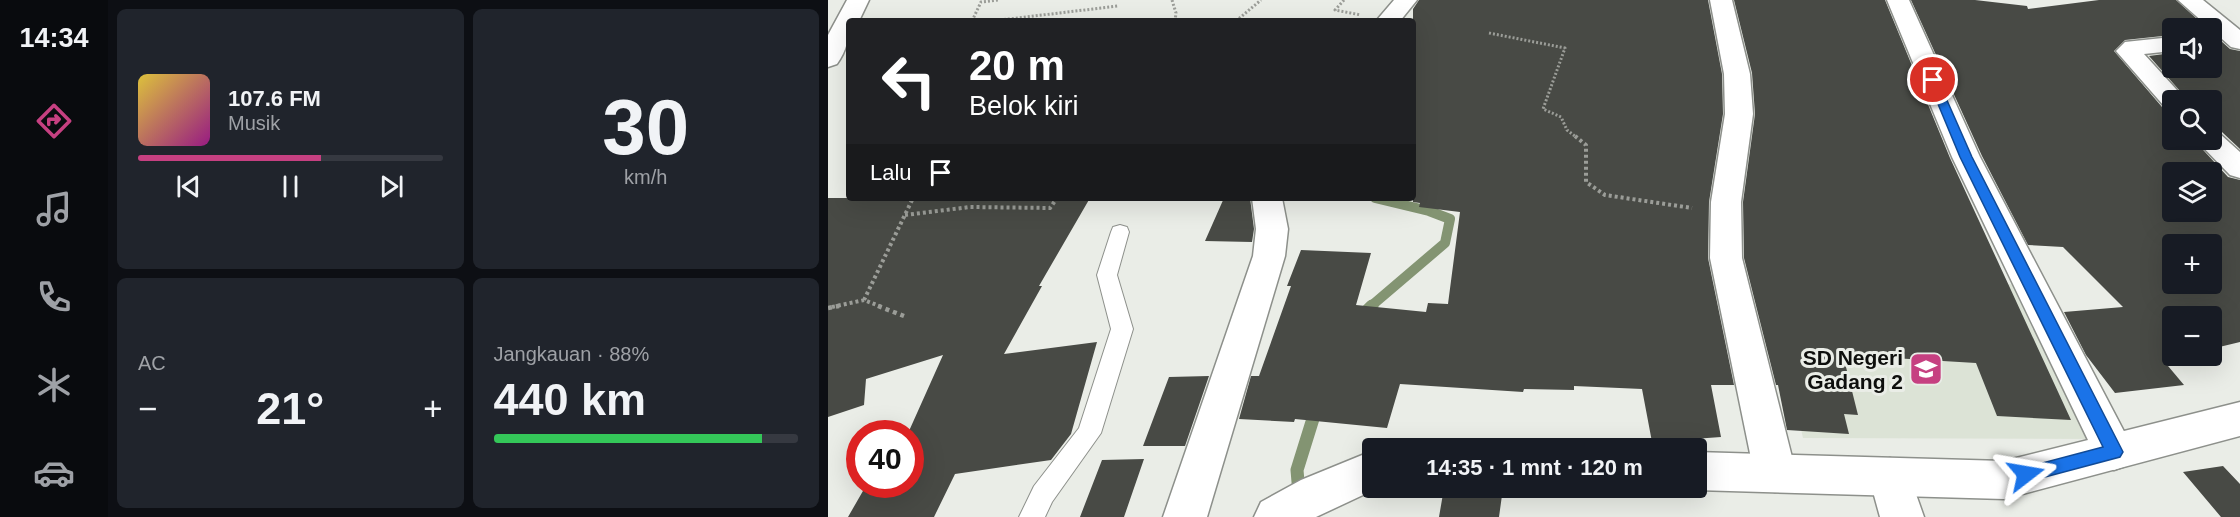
<!DOCTYPE html>
<html lang="id">
<head>
<meta charset="utf-8">
<style>
	body { margin:0; font-family:Arial,sans-serif; background:#20242c; color:#f1f3f6; height:100vh; display:flex; flex-direction:column; font-size:22px; white-space:nowrap }
	* { box-sizing:border-box; margin:0 }
	p { font-size:20px; color:#9ea1a6 }
	.icon { flex:none; width:33px; height:33px; fill:none; stroke:currentColor; stroke-width:2; stroke-linecap:round; stroke-linejoin:round }
	.map { position:relative; flex:1; overflow:hidden }
	.side { display:flex; flex-direction:column; gap:9px; padding:9px; background:#0d0f14; width:720px }
	.side>* { flex:none }
	.hud { position:absolute; left:18px; top:18px; width:570px; height:183px; border-radius:6px; box-shadow:0 6px 24px #0002; background:#202124; color:#fff; overflow:hidden }
	.fabs { position:absolute; left:1334px; top:18px; display:grid; gap:12px }
	.fabs a { display:grid; place-items:center; width:60px; height:60px; border-radius:6px; background:#171b24; box-shadow:0 6px 24px #0002; font-size:30px }
	.speed { position:absolute; left:18px; top:420px; display:flex; gap:12px; font-size:30px; font-weight:700; text-align:center }
	.speed>* { display:grid; place-content:center; width:78px; height:78px; border-radius:50%; background:#171b24; box-shadow:0 6px 24px #0002; line-height:1 }
	.speed .limit { border:9px solid #d22; background:#fff; color:#111 }
	.pin { position:absolute; display:grid; place-items:center; width:51px; height:51px; color:#fff; margin:-26px; border:3px solid #fff; border-radius:50%; box-shadow:0 2px 6px #0007 }
	.me { position:absolute; width:66px; margin:-33px; rotate:76deg; stroke-linejoin:round; filter:drop-shadow(0 0 4px #0008) }
	.turn { display:flex; align-items:center; gap:21px; height:126px; padding:0 24px; font-size:27px }
	.turn .icon { width:78px; height:78px; stroke-width:2.5 }
	.turn b { display:block; font-size:42px; line-height:51px }
	.then { display:flex; align-items:center; height:57px; padding:0 24px; background:#0003; gap:12px; font-size:22px }
	.big { font-size:45px; font-weight:600; line-height:1.1 }
	.side .widget { flex:1; display:flex; flex-direction:column; justify-content:center; gap:9px; min-width:0; padding:0 21px; border-radius:9px; background:#20242c }
	.side .dial { align-items:center; gap:0 }
	.dial b { font-size:78px; line-height:1 }
	.song { display:flex; align-items:center; gap:18px }
	.cover { width:72px; height:72px; border-radius:9px; background:linear-gradient(135deg,hsl(50 70% 55%),hsl(310 70% 35%)) }
	.played { height:6px; border-radius:3px; background:linear-gradient(90deg,#c64081 60%,#363941 60%) }
	.keys { display:flex; justify-content:space-around; direction:ltr }
	.heat { display:flex; justify-content:space-between; align-items:center; font-size:33px; direction:ltr }
	.charge { height:9px; border-radius:4px; background:linear-gradient(90deg,#34c759 88%,#363941 0) }
	.side .tiles { flex:1; display:grid; gap:9px; grid-template-columns:repeat(2,1fr) }
	.trip { position:absolute; left:534px; top:438px; width:345px; height:60px; border-radius:6px; background:#171b24; box-shadow:0 6px 24px #0002; font-weight:600; line-height:60px; text-align:center }
	main { display:flex; flex:1; min-height:0 }
	.dock { display:flex; flex-direction:column; width:108px; justify-content:space-around; align-items:center; background:#090b0e; color:#9ea1a6 }
	.dock .icon { width:42px; height:42px }
	.dock .current { color:#c64081 }
	.dock b { font-size:27px; color:#f1f3f6 }
	.map>svg:first-child { display:block }
	.built { fill:#dce3d6 }
	.lines { fill:none; stroke-linecap:round; stroke-linejoin:round }
	.stream-far1 { stroke:#839472; stroke-width:10 }
	.stream { stroke:#839472; stroke-width:13 }
	.building { fill:#484a45; fill-rule:evenodd }
	.service-casing { stroke:#8d908b; stroke-width:2 }
	.minor-casing { stroke:#8d908b; stroke-width:3 }
	.tertiary-casing { stroke:#8d908b; stroke-width:3 }
	.path-far2 { stroke:#9b9d98; stroke-width:3; stroke-dasharray:2 2; stroke-linecap:butt }
	.path-far1 { stroke:#9b9d98; stroke-width:4; stroke-dasharray:3 3; stroke-linecap:butt }
	.path { stroke:#9b9d98; stroke-width:4.5; stroke-dasharray:4 4; stroke-linecap:butt }
	.service { fill:#fff; fill-rule:evenodd }
	.minor { fill:#fff; fill-rule:evenodd }
	.tertiary { fill:#fff; fill-rule:evenodd }
	.route { fill:#1a73e8; stroke:#114b97; stroke-width:1.5 }
	.labels { text-anchor:middle; dominant-baseline:central; stroke-width:6; stroke-linejoin:round; paint-order:stroke }
	.poi-label { font-size:21px; font-weight:bold; fill:#0e0f0d; stroke:#eaede7; text-anchor:end }
</style>
</head>
<body>
<main>
<nav class="dock">
<b>14:34</b>
<svg class="icon current" aria-label="directions" viewBox="0 0 24 24"><path d="M12 3l9 9-9 9-9-9zM9 14v-3h6M13 9l2 2-2 2"/></svg>
<svg class="icon" aria-label="music" viewBox="0 0 24 24"><path d="M9 18V5l10-2v13"/><circle cx="6" cy="18" r="3"/><circle cx="16" cy="16" r="3"/></svg>
<svg class="icon" aria-label="phone" viewBox="0 0 24 24"><path d="M5 4h4l2 5-3 2q2 4 5 5l2-3 5 2v4C11 20 4 13 5 4z"/></svg>
<svg class="icon" aria-label="climate" viewBox="0 0 24 24"><path d="M12 3v18M4 7l16 10M4 17L20 7"/></svg>
<svg class="icon" aria-label="car" viewBox="0 0 24 24"><path d="M5 17H2v-5l4-1 3-4h7l3 4 3 1v5h-3M9 17h6M6 11h13"/><circle cx="7" cy="17" r="2"/><circle cx="17" cy="17" r="2"/></svg>
</nav>
<section class="side">
<div class="tiles">
<div class="widget">
<div class="song"><i class="cover"></i><div><b>107.6 FM</b><p>Musik</p></div></div>
<div class="played"></div>
<div class="keys"><svg class="icon" aria-label="previous" viewBox="0 0 24 24"><path d="M18 5L8 12l10 7zM5 5v14"/></svg><svg class="icon" aria-label="pause" viewBox="0 0 24 24"><path d="M8 5v14M16 5v14"/></svg><svg class="icon" aria-label="next" viewBox="0 0 24 24"><path d="M6 5l10 7-10 7zM19 5v14"/></svg></div>
</div>
<div class="widget dial"><b>30</b><p>km/h</p></div>
<div class="widget"><p>AC</p>
<div class="heat"><a>−</a><b class="big">21°</b><a>+</a></div>
</div>
<div class="widget"><p>Jangkauan · 88%</p><b class="big">440 km</b><div class="charge"></div></div>
</div>
</section>
<div class="map">
<svg width="1412" height="517" viewBox="0 0 1412 517">
	<rect width="100%" height="100%" fill="#eaede7"/>
	<path class="built" d="M1122,281L1195,285L1273,439L975,438L943,301Z"/>
	<g class="lines">
		<path class="stream-far1" d="M542,307L617,243L622,219L601,211L547,198"/>
		<path class="stream" d="M534,316L544,306
			M473,517L469,470L488,409"/>
	</g>
	<path class="building" d="M591,0H880L894,74L895,114L881,202L880,258L906,385H883L893,437L824,442L814,389L746,386V390L696,389L695,392L572,384L559,428L467,419L466,422L411,419L423,376H431L463,286H459L473,250L543,253L528,305L598,312L600,303L620,304L632,212L591,207L592,203L585,202V9Z
		M906,0H1057L1122,158L1243,420L1169,416L1148,363L1015,355L1030,415L1016,414L1021,434L959,430L950,385H948L916,258L915,202L927,114L924,73Z
		M1083,0H1147L1199,6L1200,9L1271,0H1348L1379,28H1344V35L1297,40L1286,51L1334,107L1344,110V140H1366L1400,177L1412,180V342L1383,349V316H1344V356H1355L1335,360L1356,385L1287,393L1258,355L1236,312L1295,307L1235,247L1200,245L1154,156ZM1344,172H1383V212H1344ZM1344,244H1383V284H1344Z
		M1383,32L1402,49L1412,51V149L1394,132L1383,129V100H1360L1321,56L1344,53V68H1383Z
		M0,198H262L211,286H214L176,354L269,342L243,434L223,460L127,474L106,517H20L39,484H82V434H68L81,431L115,355L38,379L36,405L0,417Z
		M396,198H422L426,229L424,242L377,241Z
		M381,376L357,446H315L341,377Z
		M316,459L296,517H252L274,460Z
		M1395,466L1412,484V517H1393L1355,472Z
		M616,488H675L671,517H611Z"/>
	<g class="lines">
		<defs>
			<path id="service" d="M292,225L299,227L301,232L289,275L305,329L273,433L224,502L217,517H191L206,486L251,428L283,329L269,275L283,232L285,227Z"/>
			<path id="minor" d="M19,0H41L31,21H21C21,38 19,50 9,64L0,67V35Z
				M566,0H589L572,21H548Z
				M882,0H904L922,74L925,114L913,202L914,258L968,473L962,487L947,492L932,487L926,473L882,258L883,202L897,114L896,74Z
				M1059,0H1081L1152,157L1300,439L1306,452L1300,465L1286,470L1272,465L1124,157Z
				M1350,0H1375L1412,30V49L1403,47Z
				M1344,37V51L1316,54L1358,100H1344V108L1336,106L1288,51L1297,42Z
				M1383,131L1392,134L1412,152V178L1402,175L1368,140H1383Z
				M424,198H454L460,229L457,256L379,517H335L425,256L428,229Z
				M1062,458L1077,463L1096,517H1052L1041,477L1047,463Z"/>
			<path id="tertiary" d="M1412,402V436L1176,499L868,490L861,488H868V452L1176,461Z
				M544,451V488H550L488,517H426L433,502L473,480Z"/>
		</defs>
		<use href="#service" class="service-casing"/>
		<use href="#minor" class="minor-casing"/>
		<use href="#tertiary" class="tertiary-casing"/>
		<path class="path-far2" d="M344,0L348,13L347,21
			M516,0L507,10L533,15
			M144,21L153,2L170,0
			M164,21L290,6
			M408,21L433,0
			M661,33L737,48L715,109L733,117L739,130L748,137"/>
		<path class="path-far1" d="M747,136L758,145V182L777,195L864,208
			M77,215L142,207L222,208L229,198
			M36,300L85,198
			M4,307L36,300L54,307"/>
		<path class="path" d="M50,306L76,316
			M0,308L11,306"/>
		<use href="#service" class="service"/>
		<use href="#minor" class="minor"/>
		<use href="#tertiary" class="tertiary"/>
	</g>
	<path class="route" d="M1105,76L1110,80L1144,157L1292,446L1295,452L1292,457L1198,482L1192,480L1189,474L1192,469L1275,447L1132,157L1100,80Z"/>
	<defs>
		<symbol id="school-square" viewBox="-11 -11 22 22"><rect x="-9" y="-9" width="18" height="18" rx="4" fill="#c64081" stroke="#eaede7"/><path d="M0-5L7-2L0 1L-7-2ZM-4 1L0 2.5L4 1V4Q0 6-4 4Z" fill="#fff"/></symbol>
	</defs>
	<g fill-rule="evenodd">
		<use href="#school-square" x="1079" y="350" width="38" height="38"/>
	</g>
	<g class="labels">
		<g class="poi-label">
			<text x="1075" y="357">SD Negeri<tspan x="1075" dy="24">Gadang 2</tspan></text>
		</g>
	</g>
</svg>
<div class="fabs">
<a><svg class="icon" aria-label="sound" viewBox="0 0 24 24"><path d="M4 9h4l5-4v14l-5-4H4zM17 9q2 3 0 6"/></svg></a>
<a><svg class="icon" aria-label="search" viewBox="0 0 24 24"><circle cx="10" cy="10" r="6"/><path d="M15 15l6 6"/></svg></a>
<a><svg class="icon" aria-label="layers" viewBox="0 0 24 24"><path d="M12 4l9 5-9 5-9-5zM3 14l9 5 9-5"/></svg></a>
<a>+</a>
<a>−</a>
</div>
<div class="speed"><div class="limit">40</div></div>
<div class="pin" style="left:1105px;top:80px;background:#d93025"><svg class="icon" aria-label="arrive" viewBox="0 0 24 24"><path d="M6 21V4h12l-3 4 3 4H6"/></svg></div>
<svg class="me" style="left:1198px;top:474px" viewBox="-20 -20 40 40"><path d="M0-17L14 15 0 8-14 15z" fill="#1a73e8" stroke="#fff" stroke-width="4"/></svg>
<div class="trip">14:35 · 1 mnt · 120 m</div>
<div class="hud">
<div class="turn"><svg class="icon" aria-label="left" viewBox="0 0 24 24"><path d="M17 20v-9H6M10 6l-5 5 5 5"/></svg><div><b>20 m</b>Belok kiri</div></div>
<div class="then">Lalu<svg class="icon" aria-label="arrive" viewBox="0 0 24 24"><path d="M6 21V4h12l-3 4 3 4H6"/></svg></div>
</div>
</div>
</main>
</body>
</html>
